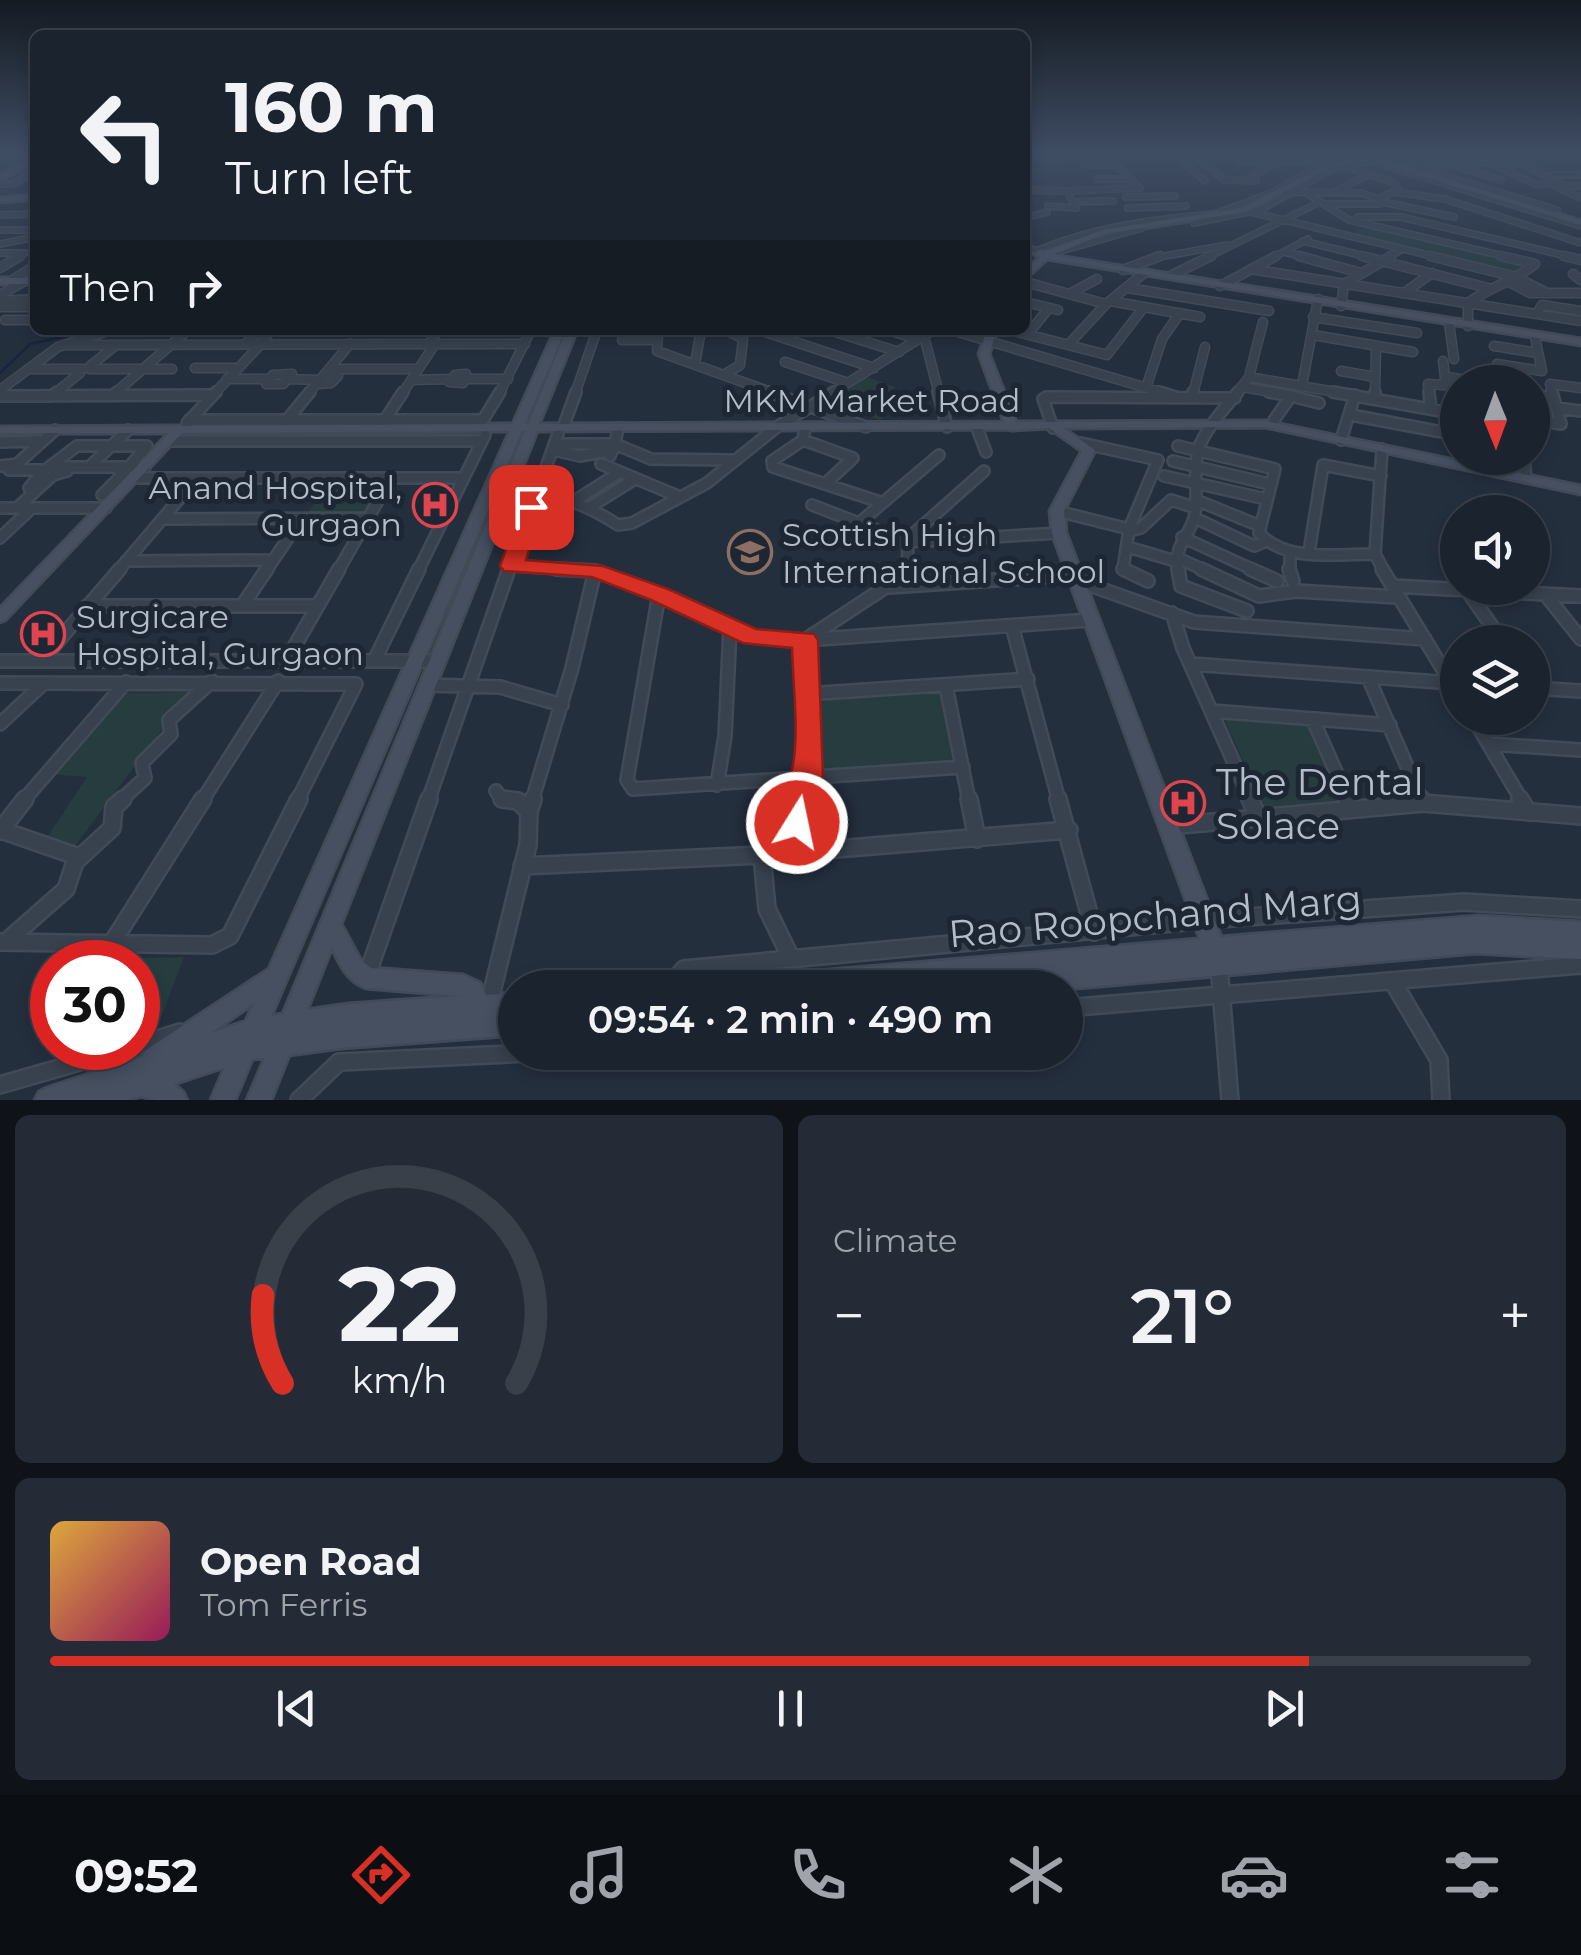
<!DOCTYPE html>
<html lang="en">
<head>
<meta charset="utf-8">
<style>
	body { margin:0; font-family:Montserrat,sans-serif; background:#242b36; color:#f1f3f6; height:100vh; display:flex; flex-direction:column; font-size:38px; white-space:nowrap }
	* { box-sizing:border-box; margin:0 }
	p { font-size:32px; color:#a0a4aa }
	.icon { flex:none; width:55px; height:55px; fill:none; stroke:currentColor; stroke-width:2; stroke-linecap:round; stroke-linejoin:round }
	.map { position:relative; height:1100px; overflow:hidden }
	.sheet { display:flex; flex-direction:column; gap:15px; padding:15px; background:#0f1319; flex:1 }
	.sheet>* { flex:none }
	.guide { position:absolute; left:30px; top:30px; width:1000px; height:305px; border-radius:15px; box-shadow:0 5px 15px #0003,0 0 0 2px #39404a; background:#1b232e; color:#f1f3f6; overflow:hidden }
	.needle { width:65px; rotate:179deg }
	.fabs { position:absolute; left:1440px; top:365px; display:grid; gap:20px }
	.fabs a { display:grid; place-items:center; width:110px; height:110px; border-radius:50%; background:#1b232e; box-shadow:0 5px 15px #0003,0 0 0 2px #39404a; font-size:50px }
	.speed { position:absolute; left:30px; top:940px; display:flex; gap:20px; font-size:50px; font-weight:700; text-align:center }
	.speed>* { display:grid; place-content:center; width:130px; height:130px; border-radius:50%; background:#1b232e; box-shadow:0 5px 15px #0003,0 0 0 2px #39404a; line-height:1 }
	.speed .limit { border:15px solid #d22; background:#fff; color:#111 }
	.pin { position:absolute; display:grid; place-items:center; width:85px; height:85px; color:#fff; margin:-42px; border-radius:20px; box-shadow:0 5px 15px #0006 }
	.me { position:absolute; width:110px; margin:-55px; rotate:10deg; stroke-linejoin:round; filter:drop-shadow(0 0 8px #0008) }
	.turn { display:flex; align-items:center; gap:35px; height:210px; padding:0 30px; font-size:45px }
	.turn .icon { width:130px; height:130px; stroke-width:2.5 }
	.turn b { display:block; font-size:70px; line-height:85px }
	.then { display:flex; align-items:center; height:95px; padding:0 30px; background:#0003; gap:20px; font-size:38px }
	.big { font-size:75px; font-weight:600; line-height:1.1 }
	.sheet .tile { flex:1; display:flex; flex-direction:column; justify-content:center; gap:15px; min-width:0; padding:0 35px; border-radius:15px; background:#242b36 }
	.sheet .dial { align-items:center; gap:0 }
	.dial svg { height:260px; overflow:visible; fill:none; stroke:#39404a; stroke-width:7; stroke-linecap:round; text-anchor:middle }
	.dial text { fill:#f1f3f6; stroke:none }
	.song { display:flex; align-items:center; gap:30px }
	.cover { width:120px; height:120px; border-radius:15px; background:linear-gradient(135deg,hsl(40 70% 55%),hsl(330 70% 35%)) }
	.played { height:10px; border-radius:5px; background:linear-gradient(90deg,#d93025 85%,#39404a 85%) }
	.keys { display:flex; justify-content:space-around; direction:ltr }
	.heat { display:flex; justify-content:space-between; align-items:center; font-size:55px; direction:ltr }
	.sheet .tiles { flex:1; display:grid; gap:15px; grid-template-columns:1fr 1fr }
	.tile:last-child { grid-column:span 2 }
	.trip { position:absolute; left:498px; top:970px; width:585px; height:100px; border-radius:50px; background:#1b232e; box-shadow:0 5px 15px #0003,0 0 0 2px #39404a; font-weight:600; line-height:100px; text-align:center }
	.menu { display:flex; height:160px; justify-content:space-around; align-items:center; background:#0b0e12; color:#a0a4aa }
	.menu .icon { width:70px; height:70px }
	.menu .selected { color:#d93025 }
	.menu b { font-size:45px; color:#f1f3f6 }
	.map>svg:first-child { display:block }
	.green { fill:#263c3f }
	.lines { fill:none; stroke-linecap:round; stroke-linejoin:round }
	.stream { stroke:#17263c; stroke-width:2.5 }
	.street-far4-casing { stroke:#414a57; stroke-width:8 }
	.street-far3-casing { stroke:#414a57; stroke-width:11 }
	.street-far2-casing { stroke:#414a57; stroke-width:14 }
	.street-far1-casing { stroke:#414a57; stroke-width:16 }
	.street-casing { stroke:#414a57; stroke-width:20 }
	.secondary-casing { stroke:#414a57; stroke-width:5 }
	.street-far4 { stroke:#38414e; stroke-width:5 }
	.street-far3 { stroke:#38414e; stroke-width:8 }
	.street-far2 { stroke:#38414e; stroke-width:9 }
	.street-far1 { stroke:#38414e; stroke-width:11 }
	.street { stroke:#38414e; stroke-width:15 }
	.secondary { fill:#465061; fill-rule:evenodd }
	.route { fill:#d93025; stroke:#8d1f18; stroke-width:2.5 }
	.labels { text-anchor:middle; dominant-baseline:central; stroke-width:10; stroke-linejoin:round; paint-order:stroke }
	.street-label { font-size:32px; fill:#b4bcc9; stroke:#1d2633 }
	.poi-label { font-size:32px; fill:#b4bcc9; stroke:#1d2633; text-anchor:start }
	.near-poi-label { font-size:38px; fill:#b4bcc9; stroke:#1d2633; text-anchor:start }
	.near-street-label { font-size:38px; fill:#b4bcc9; stroke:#1d2633 }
</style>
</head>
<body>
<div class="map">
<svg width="1581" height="1100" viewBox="0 0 1581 1100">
	<rect width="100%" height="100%" fill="#242f3e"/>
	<path class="green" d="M1368,226L1527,264L1511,275L1350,235Z
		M867,377L895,387L879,398L900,406L880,420L830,402Z
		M329,482H383L364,516H306Z
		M941,691L954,763L816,771L814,700Z
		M190,692L75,846L46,839L87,777L51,774L120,693Z
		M1224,718L1308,725L1342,802L1264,810Z
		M184,957L162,1015L138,1029V962H101L103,959Z"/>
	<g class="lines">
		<path class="stream" d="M0,373L30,344L93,330"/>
		<defs>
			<path id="street-far4" d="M1172,153L1205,181
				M1191,153L1225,180L1256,181L1250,177L1279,161
				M1408,153L1501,180
				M1441,153L1461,159
				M1025,157H1055L1059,161
				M1078,157H1109
				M1388,159L1557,210
				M1528,159L1550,153
				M1371,161L1581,226
				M1239,162L1318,161
				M1518,162L1561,183
				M1521,164L1495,165L1535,184L1581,186
				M1084,165H1116
				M1428,168L1501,161
				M1554,175H1581
				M1097,179H1130
				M0,184H13L35,171
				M1559,188L1581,198
				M1025,190L1067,191
				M1274,192L1322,164L1343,160
				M1334,192L1368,175
				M1394,192L1445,199L1581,243
				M1308,194L1349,220L1512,258
				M1126,197L1175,196
				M1074,202L1113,201
				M1383,202L1454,217
				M1324,204H1379L1383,202L1379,199L1399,189L1393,182L1342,166
				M1048,206L1076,208
				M1076,208L1067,191L1140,188L1104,153
				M1128,208L1186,206
				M1220,212L1274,192L1361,193L1379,199
				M1251,212L1440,258
				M0,215L35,214
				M1358,217H1401L1575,258
				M1025,218L1047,212
				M1194,223L1262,209L1334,168L1371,161L1344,153
				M0,230H35
				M1303,241L1372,258
				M0,244L35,237
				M1025,247L1042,252L1041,249C1093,228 1147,220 1203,215
				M1057,252L1142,228
				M1284,252L1308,258
				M0,253H25L16,258
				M1154,258L1227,245
				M1206,258L1320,202
				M1272,258L1308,239
				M1387,258L1401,250"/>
			<path id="street-far3" d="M1299,256L1361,273
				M1362,256L1488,288
				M1430,256L1516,277L1547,293
				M1564,256L1581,260
				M0,268L20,256
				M1251,269L1581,321
				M1123,270L1160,256
				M1573,274L1581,280
				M1172,275L1211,256
				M11,281L35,266
				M1025,282L1106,304
				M1511,283L1530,293H1581
				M1220,286L1276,256
				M1128,288L1269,311
				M1071,293L1097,279
				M1404,293L1432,273
				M0,295L23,282
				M0,301L35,299
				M1110,301L1200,317
				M1025,302L1058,310
				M1341,306L1344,284L1391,256
				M0,307H35
				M1537,314L1542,305L1581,311
				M1313,317L1417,333
				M5,320H35
				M1449,323L1454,359
				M1468,326V303C1491,286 1513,282 1535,264L1501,256
				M658,330L657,351L776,394
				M759,330L874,368
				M829,330L899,352
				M888,330L917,339
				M951,330L1167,394
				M1010,330L1107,355L1144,307
				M1028,334L1049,308
				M1313,335L1413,352
				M924,336L939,394
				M622,340H656
				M245,344L261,330
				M259,344L272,330
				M429,344L438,330
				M63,345L525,344
				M1068,345L1106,304L1143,274
				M1494,346L1538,353
				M1443,361L1445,377
				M785,362L848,383
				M695,364L701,330
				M89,367L116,345
				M195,368H237
				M30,369H83
				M90,369H172
				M330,369H418
				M1341,371L1375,377
				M292,374L283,384H266L273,375Z
				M466,374L463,383L449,382L455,375Z
				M724,375L740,365L743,339L726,330
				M1249,377L1347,394
				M227,379H269
				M288,379L321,380
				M465,379H508
				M412,380L451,379
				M1493,382L1497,364L1542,371L1535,337
				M1443,383L1447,377L1480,382
				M318,384L331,383L338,376L329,374
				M1302,386L1318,299
				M1243,387L1282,394
				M1146,388L1162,339L1180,313
				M0,390L58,347L111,330
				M54,394L80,373
				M114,394L188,330
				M214,394L261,344
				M308,394L350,344
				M402,394L435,344
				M499,394L531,330
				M575,394L597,330
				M830,394L933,330
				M1193,394L1205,347
				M1236,394L1249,377L1263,322
				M1375,394L1376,346
				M1429,394L1428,384L1458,386
				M1553,394L1550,384L1581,388"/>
			<path id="street-far2" d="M769,392L866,427
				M938,392L947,427
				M1159,392L1176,397
				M1269,392L1291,396L1274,420
				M1333,392L1458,414
				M1429,392L1431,409
				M113,395L117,392
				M1532,395L1553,398
				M0,396L210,395
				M52,396L57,392
				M1291,396L1319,403
				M1192,397L1193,392
				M1375,399V392
				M1557,408L1581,411
				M1351,415L1458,435
				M1532,419L1561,424L1552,392
				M189,420H483L500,392
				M286,421L310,392
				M384,421L403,392
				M187,423L216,392
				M564,425L576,392
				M618,428L615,444L651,459L733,460
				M805,428L803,440L772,461L773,467L880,502
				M977,428L986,452
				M1053,428L1043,399L1046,397L1235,398
				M803,440L853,458L825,484
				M1341,440L1355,395
				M169,441H482
				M0,442L41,441
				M1081,443L1158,460L1129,529L1123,569L1127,571
				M554,444H615L610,456
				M77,446H147L129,467H49Z
				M1178,446L1275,469L1259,533C1286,563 1338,554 1375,554
				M1382,449L1375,554L1384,571
				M554,450L580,456L613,450
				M1524,458L1526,478
				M1173,461L1269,484
				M601,464L680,497
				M0,466L17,464L55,430
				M89,467L128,430
				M129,467H145
				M9,470H44L29,488
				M545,470L558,434
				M1164,476L1266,499
				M135,478H464
				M102,495L125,472L119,471
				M506,499C557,496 575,497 618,525L632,523L707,483L777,427L834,392
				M576,500L620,472
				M1196,500L1260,526
				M812,505L908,542L1059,533
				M590,507L635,479
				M0,508H106
				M17,508L53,475L67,471
				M1057,511L1133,530L1141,528L1171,500L1196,508
				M1195,518L1254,546L1264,542
				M162,519L368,518
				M859,523L939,455
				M1182,537L1256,571
				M0,538L32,508
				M1128,547L1175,561
				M1309,552L1323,465L1381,476
				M1176,557L1206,571
				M126,561L273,560
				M512,566L595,571
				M118,571L197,478
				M266,571L301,519
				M338,571L391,478
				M418,571L485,435
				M508,571L534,498
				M907,571L908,542L912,535L984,471
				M1178,571C1173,542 1192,536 1195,513C1198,493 1193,470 1198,450C1205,429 1224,409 1238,392
				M1290,571V551"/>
			<path id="street-far1" d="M556,569L595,571L659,594L752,637L805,640L1090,620
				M1123,569L1148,581
				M1178,569L1181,586L1247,611
				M1201,569L1259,596L1296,591L1397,597
				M1250,569L1277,581
				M1289,569L1293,581
				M1382,569L1458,694
				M1076,580L1194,622L1425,639
				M1392,586L1581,596
				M890,587L1073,575
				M1466,589L1503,642
				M659,594L627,780L633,789L963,767
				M1545,594L1581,639
				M87,606H317
				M242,606L267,569
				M1172,613L1183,648L1251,801
				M1012,626L1059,801
				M0,661H437
				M41,661L120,569
				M286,661L339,569
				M374,661L419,569
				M1191,664L1452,683
				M1368,677L1422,801
				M0,683L356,684L297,801
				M426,685L500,687L562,705
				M946,686L969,801
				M1532,688L1581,691
				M806,694L1028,679
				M1212,711L1390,725
				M1473,718L1522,801
				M1313,720L1349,801
				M0,724L44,683
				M1489,744L1581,750
				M808,776L805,640L907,573V569
				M717,785L725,736L730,628
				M496,791L503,801H518
				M23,801L126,682
				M120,801L145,778L142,763L171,734L169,720L212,681
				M202,801L278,681
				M428,801L509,569
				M532,801L572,668L595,571
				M797,801L803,777"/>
			<path id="street" d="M798,799L801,852
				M969,799L977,839
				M1058,799L1094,932
				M1250,799L1258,817
				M1347,799L1351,807
				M1421,799L1423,803
				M1520,799L1528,812
				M529,812L533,799
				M1169,826L1423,803L1581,816
				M1,830L79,857
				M0,831L25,799
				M762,855L767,909L791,958
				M522,866L762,855L1069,830
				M0,942L212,945L230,936L299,799
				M6,942L66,889L75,862L112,828L114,807L123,799
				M112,943L203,799
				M1219,965L1230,1100
				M366,978L429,799
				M1393,982L1439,1060L1441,1100
				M668,988L684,969L1204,920L1464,902L1581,909
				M489,1004L528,845L529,812L518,801L502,799
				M1065,1008L1581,965
				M138,1045L180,1032
				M0,1085L128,1048
				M299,1100L339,1062L551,1052"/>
			<path id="secondary" d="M1364,154L1375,156L1581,221V225L1369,160L1330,168L1246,212L1104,234L1055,254L1058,256L1581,339V345L1047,259L1025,279V271L1040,257L1034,254L1039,250L1047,251L1102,230L1241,208L1326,165L1362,157Z
				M35,157V162L0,180V175Z
				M35,195V199L0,202V198Z
				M0,278H35V284H0Z
				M555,330H565L525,424H528L567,330H577L539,424L1004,422L979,354L987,330H997L989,354L1016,422L1265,421L1581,486V494L1265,427L1063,428L1095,450L1064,511L1066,533L1221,937L1479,916L1581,922V959L1476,953L1065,989L942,988L947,980L860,988H725L728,981L736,978L1200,939L1052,533L1050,511L1082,451L1049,428L1012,430L1007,429L537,431L341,924L360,959L371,968L463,975L480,983L486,995L515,993V1035L341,1048L289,1055L271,1100H247L265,1058L252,1059L235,1100H211L225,1067L174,1084L183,1092L187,1100H156L141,1096L128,1100H35L39,1092L47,1088L143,1056L146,1050L269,969L510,431L182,433L5,620L0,622V608L169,433H0V427L513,424ZM522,431H525L283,1014L271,1016ZM332,947C340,965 347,981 366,988L462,996L348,1004L307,1010ZM254,1003L246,1021L211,1033Z"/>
		</defs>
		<use href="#street-far4" class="street-far4-casing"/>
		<use href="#street-far3" class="street-far3-casing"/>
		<use href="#street-far2" class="street-far2-casing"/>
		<use href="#street-far1" class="street-far1-casing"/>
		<use href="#street" class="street-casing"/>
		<use href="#secondary" class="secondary-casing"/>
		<use href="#street-far4" class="street-far4"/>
		<use href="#street-far3" class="street-far3"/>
		<use href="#street-far2" class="street-far2"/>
		<use href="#street-far1" class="street-far1"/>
		<use href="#street" class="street"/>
		<use href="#secondary" class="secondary"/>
	</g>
	<linearGradient id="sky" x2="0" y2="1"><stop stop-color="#141a22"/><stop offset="0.5" stop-color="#3f4d63"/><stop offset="1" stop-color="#3f4d63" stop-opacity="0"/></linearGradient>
	<rect width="1581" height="307" fill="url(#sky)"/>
	<path class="route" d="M531,500L542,507L526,560L603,566L668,589L756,629L814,634L818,640L823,776L815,785L812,823L808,832L797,836L786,832C774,809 789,786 793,765C799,732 793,683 792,648L743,643L651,600L592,577L504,571L500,566L521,507Z"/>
	<defs>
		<symbol id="hospital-ring" viewBox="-11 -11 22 22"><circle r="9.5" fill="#1d2633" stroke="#e0444e" stroke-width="1.5"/><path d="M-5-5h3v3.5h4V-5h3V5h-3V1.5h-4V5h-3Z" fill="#e0444e"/></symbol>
		<symbol id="school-ring" viewBox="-11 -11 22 22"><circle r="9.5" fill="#1d2633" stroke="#8d6e63" stroke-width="1.5"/><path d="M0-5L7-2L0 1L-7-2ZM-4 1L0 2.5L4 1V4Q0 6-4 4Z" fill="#8d6e63"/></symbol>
	</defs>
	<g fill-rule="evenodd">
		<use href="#hospital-ring" x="410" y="480" width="50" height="50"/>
		<use href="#school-ring" x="725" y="527" width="50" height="50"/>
		<use href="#hospital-ring" x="18" y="609" width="50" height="50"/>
		<use href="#hospital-ring" x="1158" y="778" width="50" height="50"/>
	</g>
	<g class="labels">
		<g class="street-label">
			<text x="872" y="400">MKM Market Road</text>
		</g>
		<g class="poi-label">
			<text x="402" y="487" text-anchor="end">Anand Hospital,<tspan x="402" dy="37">Gurgaon</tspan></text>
			<text x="782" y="534">Scottish High<tspan x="782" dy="37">International School</tspan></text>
			<text x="76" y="616">Surgicare<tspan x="76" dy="37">Hospital, Gurgaon</tspan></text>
		</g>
		<g class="near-poi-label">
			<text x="1216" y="781">The Dental<tspan x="1216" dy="44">Solace</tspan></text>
		</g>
		<g class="near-street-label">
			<text transform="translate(1155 916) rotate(-5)">Rao Roopchand Marg</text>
		</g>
	</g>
</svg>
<div class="fabs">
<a><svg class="needle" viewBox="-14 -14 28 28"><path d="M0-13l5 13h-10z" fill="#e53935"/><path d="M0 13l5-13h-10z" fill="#a0a4aa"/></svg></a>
<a><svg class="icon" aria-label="sound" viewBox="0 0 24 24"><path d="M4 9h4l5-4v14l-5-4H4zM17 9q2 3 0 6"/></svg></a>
<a><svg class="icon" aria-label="layers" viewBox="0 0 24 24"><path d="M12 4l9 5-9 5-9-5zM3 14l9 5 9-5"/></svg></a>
</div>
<div class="speed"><div class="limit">30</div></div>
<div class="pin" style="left:531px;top:507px;background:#d93025"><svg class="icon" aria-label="arrive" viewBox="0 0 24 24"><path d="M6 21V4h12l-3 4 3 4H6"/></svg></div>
<svg class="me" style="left:797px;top:823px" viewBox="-20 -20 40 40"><circle r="17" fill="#d93025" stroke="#fff" stroke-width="3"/><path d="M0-11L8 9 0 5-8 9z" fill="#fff"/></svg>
<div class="trip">09:54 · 2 min · 490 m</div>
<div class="guide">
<div class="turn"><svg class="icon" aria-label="left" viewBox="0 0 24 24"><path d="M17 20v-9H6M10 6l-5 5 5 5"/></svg><div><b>160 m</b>Turn left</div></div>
<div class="then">Then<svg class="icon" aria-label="right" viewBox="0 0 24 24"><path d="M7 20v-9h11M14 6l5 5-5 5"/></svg></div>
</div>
</div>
<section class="sheet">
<div class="tiles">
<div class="tile dial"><svg viewBox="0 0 100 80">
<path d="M14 69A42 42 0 1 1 86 69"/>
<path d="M14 69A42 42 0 0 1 8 42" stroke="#d93025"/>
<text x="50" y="56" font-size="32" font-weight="700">22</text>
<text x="50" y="72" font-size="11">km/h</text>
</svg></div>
<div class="tile"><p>Climate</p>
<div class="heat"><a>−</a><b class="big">21°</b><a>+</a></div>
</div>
<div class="tile">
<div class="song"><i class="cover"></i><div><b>Open Road</b><p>Tom Ferris</p></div></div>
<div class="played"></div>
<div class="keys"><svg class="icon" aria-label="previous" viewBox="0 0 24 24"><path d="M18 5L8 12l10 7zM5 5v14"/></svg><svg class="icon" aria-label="pause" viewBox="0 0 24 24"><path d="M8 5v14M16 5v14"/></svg><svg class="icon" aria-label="next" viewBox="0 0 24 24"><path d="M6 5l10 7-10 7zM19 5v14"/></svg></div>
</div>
</div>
</section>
<nav class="menu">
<b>09:52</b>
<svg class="icon selected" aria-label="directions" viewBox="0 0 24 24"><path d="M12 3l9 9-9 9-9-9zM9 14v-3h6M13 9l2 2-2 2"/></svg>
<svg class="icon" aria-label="music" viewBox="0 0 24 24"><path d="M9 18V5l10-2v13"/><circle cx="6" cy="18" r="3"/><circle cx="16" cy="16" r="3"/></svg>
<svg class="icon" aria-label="phone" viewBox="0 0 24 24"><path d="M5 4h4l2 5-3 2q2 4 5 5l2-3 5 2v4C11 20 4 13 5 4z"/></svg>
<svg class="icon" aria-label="climate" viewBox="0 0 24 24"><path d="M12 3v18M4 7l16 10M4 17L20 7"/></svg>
<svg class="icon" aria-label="car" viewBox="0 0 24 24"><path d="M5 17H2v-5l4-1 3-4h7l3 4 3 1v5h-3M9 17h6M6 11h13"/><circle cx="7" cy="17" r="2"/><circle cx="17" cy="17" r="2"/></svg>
<svg class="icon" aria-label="filters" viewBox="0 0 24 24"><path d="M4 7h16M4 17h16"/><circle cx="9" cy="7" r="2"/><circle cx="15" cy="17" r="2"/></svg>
</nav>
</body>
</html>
